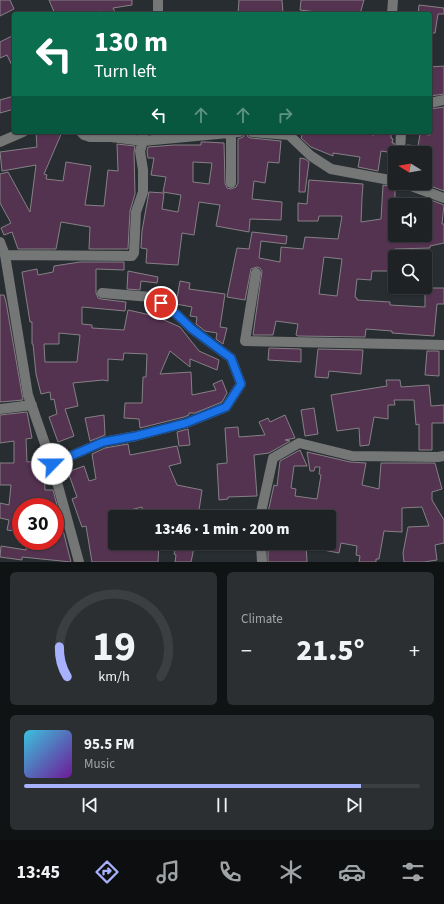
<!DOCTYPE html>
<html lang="en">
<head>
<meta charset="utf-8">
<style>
	body { margin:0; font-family:"Source Sans 3",sans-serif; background:#2b2f32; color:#f1f3f6; height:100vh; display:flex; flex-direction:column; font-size:15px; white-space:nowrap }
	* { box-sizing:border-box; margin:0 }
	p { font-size:13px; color:#a1a4a7 }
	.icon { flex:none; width:22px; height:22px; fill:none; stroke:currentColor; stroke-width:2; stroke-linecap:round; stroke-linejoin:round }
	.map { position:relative; height:562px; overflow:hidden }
	.side { display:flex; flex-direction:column; gap:10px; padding:10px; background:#101314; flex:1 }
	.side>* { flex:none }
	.banner { position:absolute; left:12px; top:12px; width:420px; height:122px; border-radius:4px; box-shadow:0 1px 3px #0004,0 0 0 1px #3c3f42; background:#0b6e4f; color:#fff; overflow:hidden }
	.needle { width:26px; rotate:281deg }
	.controls { position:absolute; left:388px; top:146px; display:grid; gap:8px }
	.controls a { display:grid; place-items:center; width:44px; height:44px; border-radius:4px; background:#1e2225; box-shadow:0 1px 3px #0004,0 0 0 1px #3c3f42; font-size:20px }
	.speed { position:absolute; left:12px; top:498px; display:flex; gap:8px; font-size:20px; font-weight:700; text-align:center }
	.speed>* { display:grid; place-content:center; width:52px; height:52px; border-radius:50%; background:#1e2225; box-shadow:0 1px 3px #0004,0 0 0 1px #3c3f42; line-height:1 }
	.speed .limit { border:6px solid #d22; background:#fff; color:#111 }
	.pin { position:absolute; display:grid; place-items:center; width:34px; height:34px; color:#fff; margin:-17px; border:2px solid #fff; border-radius:50%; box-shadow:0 1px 4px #0007 }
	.me { position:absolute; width:44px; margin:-22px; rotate:67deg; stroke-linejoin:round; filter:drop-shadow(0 0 3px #0008) }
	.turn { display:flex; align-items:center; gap:14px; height:84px; padding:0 16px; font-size:18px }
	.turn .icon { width:52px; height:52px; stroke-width:2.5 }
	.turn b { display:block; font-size:28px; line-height:34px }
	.lanes { display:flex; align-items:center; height:38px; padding:0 16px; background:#0003; justify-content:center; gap:20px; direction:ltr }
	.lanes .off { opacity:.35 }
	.big { font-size:30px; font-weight:800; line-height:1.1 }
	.side .tile { flex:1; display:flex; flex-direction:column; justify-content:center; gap:6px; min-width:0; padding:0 14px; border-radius:6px; background:#2b2f32 }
	.side .dial { align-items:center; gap:0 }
	.dial svg { height:104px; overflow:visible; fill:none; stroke:#3c3f42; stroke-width:7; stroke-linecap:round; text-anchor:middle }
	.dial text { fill:#f1f3f6; stroke:none }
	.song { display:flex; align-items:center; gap:12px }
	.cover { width:48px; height:48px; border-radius:6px; background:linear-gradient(135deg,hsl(190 70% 55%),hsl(280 70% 35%)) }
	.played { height:4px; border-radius:2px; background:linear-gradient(90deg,#a7b1fc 85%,#3c3f42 85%) }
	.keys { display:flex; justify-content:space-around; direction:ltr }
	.heat { display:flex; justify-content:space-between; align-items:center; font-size:22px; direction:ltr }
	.side .tiles { flex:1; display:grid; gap:10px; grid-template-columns:1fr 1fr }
	.tile:last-child { grid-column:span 2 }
	.trip { position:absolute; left:108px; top:510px; width:228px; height:40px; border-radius:4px; background:#1e2225; box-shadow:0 1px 3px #0004,0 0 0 1px #3c3f42; font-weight:800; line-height:40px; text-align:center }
	.menu { display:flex; height:64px; justify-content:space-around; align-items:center; background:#0c0e0f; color:#a1a4a7 }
	.menu .icon { width:28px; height:28px }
	.menu .on { color:#a7b1fc }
	.menu b { font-size:18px; color:#f1f3f6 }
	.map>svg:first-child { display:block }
	.building { fill:#543351; stroke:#868085; fill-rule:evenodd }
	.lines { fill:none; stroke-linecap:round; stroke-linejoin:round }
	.minor { stroke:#747776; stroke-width:10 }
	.route-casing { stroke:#114b97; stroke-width:10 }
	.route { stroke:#1a73e8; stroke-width:7 }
</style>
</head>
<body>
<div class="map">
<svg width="444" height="562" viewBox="0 0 444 562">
	<rect width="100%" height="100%" fill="#282d31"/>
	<path class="building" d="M0,0H10L14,9L0,16Z
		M49,0H132V5L113,8L116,14H101L100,11L94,14H55Z
		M239,0H282L283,13L238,14Z
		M301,0H364L360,14H325V13L300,10Z
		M419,5L444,8V14H438L435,33H430V14H418Z
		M14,35V70L7,55L0,58V42Z
		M444,66V94L430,96V67Z
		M14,96V109L0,113V100Z
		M444,107V191L425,184V153H407V145L418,146L420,134L430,135V109Z
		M36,132H62L44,174L47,175L46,179L63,181L66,162L91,166L85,205L104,206L108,170L118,171L117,144L135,146L134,152L135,194L130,211L128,249H89L90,227L61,222L56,249H18L12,232L4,235L1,228L11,223L0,203V174L8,172L30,212L36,165L2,171L0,152L37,147Z
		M246,132L248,137L251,138L281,141L279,163L268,162L265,183L254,181L252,199L282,202L281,220L250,219L249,232L216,226L220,205L199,202L194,235L182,233L178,265L146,263L147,249L141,248L142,231L149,192L164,193L162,209L178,212L181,195L163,192L166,177L151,175L154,158H148L147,151L148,147L174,145H201V142H206L224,143L225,183L227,188L231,189L236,187L238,183V139L243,137ZM193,162L212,163L209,184L193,182Z
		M303,132H357L374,135V132H391V138L393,139L392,143H394V153L381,151L378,171L358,167L360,157L333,153V156L311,147L301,138Z
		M300,158L305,159L309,162L305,192H299Z
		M309,180L363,184L362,198L361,222L381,219L383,185L395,187V235H403V239H425V204H430L431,200L444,205L442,224H444V243L430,246V248L395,249V271H372L371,280L357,279L355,297L357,298V300L390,302V305L425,307V288H444V304H437L434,336L392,333V331L366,329L365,337L298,336L296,335L298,324L276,321L273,335H253L262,271L260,268L257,267L251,269L245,300L227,297L237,248L249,249L252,232L287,236L286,244L261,241L259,258L280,262L281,247L303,249L305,237L338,239L342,216H319L318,221H298V203L307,204ZM324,257L342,259L337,296L319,294Z
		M80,262H124V270L96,269V293L98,298L101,299L126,302L125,311L82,307V324L92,325V328L124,330L128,310L155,316L180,327L199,351L219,360L217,370L190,359V367L170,351L160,374L191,372L192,395L216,390L213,384L222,380L227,393L222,402L195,413H189V415L184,417L140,428L139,419L124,418L125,403H142L143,377H146L147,354L124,353L123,360L108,359V381L103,380L73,383L78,406L65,409L74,436L58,442L49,417L57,414L54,399L51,400L50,392L41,394L36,374L33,344H32V322H30L22,272L37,269L38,275L53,272L54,266ZM59,333L80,335L77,362H45L44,344H59Z
		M128,271L158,277L157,283L141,281L140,290L127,289Z
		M180,281L190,283L189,289L225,294L220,327L227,328L223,344L216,339L217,333L205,331L196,324L197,317L190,316L192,307L176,304Z
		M0,295H4L6,302L23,400L0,402Z
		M269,348L301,349V362L268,360Z
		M318,349L363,350L361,374L329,371L328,378L315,377Z
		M427,351H439V376L425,375Z
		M386,380H400L401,387L429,385L431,406L444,405V423H432V450H419V424L416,425L414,400H394L395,405H388V419L374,417L369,445L360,446L359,428L337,431L331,395L387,386Z
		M314,408L318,434L305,436L301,410Z
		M27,412L32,438L26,439L27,462L44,461L45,490H53L57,505V507H21V532L7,530L9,520L0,518V503L9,505L11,485H0V463H14V441L0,443V415Z
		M104,415L105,435L90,441L85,418Z
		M285,415L295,438L285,440L290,441L269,453L254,455L257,496L228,497V499L219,500L217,464L227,463V460L225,428L238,427L239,437L265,435L259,422L268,418L270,422Z
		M188,429L190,445L179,446L177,432Z
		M128,444L130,455L177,446L181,463L169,466L177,485L202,490L198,517H143L142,507L115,514V543L143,544V543H159L158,562H92L86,526L82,527L72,499L77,497L68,472L84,466L89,481L96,479L92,454L105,448Z
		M300,450L307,466H294L291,488L296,489L295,496L317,499L321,475L319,474L320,467H315L314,471H310L307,452L350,462L366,463L362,485L379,489L381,463H435L442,489L432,492V500L444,520V543L435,545L437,560L424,562H404L403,553L408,527L429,526L422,507L402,508V532L384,531L379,559H376V562H359L360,556L356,555L357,546L341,543L339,553L307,547V543H329L334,517H267L274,485L277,486L280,461Z
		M55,528L63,530L71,562L22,557V560L0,557L1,546L26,550L27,541H55Z
		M177,543H195L191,562H175L176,555L174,554Z
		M268,543H306L307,562H268Z"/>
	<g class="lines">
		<path class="minor" d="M158,14V0
			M392,14L393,0
			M430,103L444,100
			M81,132L84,135L90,137H111L143,141L239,132
			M252,132L289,135L311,156L331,169L395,181
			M0,142L23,132
			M400,153L401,132
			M231,183V133
			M403,183L444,198
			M0,242L5,255L8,273L28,395L52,464L79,562
			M5,255L132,256L134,253L136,212L143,192V170L140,151L143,141V132
			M256,273L245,341L444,345
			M0,409L32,405
			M52,464L103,442L136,436L186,423L226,407L241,384L231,358L192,329L171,309L151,297L102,293
			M260,517L273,458L299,443L352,456L438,457L444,456
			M261,543L262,562"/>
	</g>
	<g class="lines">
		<defs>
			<path id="route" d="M52,464L103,442L136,436L186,423L226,407L241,384L231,358L192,329L171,309L161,303"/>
		</defs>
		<use href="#route" class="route-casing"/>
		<use href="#route" class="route"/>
	</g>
</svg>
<div class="controls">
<a><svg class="needle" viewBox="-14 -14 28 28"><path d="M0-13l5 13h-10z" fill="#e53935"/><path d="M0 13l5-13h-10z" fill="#a1a4a7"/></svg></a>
<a><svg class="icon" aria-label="sound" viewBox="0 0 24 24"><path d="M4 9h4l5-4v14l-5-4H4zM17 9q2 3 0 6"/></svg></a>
<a><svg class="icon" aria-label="search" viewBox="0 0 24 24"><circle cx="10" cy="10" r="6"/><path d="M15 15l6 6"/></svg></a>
</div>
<div class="speed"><div class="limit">30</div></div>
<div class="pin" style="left:161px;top:303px;background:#d93025"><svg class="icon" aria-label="arrive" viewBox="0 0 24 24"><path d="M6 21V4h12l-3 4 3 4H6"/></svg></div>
<svg class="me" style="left:52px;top:464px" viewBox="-20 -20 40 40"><circle r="19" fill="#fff"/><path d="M0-13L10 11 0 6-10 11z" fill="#1a73e8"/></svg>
<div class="trip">13:46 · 1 min · 200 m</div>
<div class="banner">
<div class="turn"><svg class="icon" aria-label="left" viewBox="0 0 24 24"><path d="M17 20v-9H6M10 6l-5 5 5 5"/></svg><div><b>130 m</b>Turn left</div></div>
<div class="lanes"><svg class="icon" aria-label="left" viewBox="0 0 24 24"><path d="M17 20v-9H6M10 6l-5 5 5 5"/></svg><svg class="icon off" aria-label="ahead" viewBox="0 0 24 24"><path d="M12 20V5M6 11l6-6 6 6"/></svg><svg class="icon off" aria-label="ahead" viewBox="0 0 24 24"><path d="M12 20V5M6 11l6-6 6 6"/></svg><svg class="icon off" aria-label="right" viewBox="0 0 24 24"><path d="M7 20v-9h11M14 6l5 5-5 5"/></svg></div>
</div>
</div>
<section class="side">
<div class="tiles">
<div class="tile dial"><svg viewBox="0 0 100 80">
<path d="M14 69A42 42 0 1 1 86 69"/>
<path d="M14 69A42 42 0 0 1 8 46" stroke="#a7b1fc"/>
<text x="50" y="56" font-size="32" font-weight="700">19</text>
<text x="50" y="72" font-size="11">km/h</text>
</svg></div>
<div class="tile"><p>Climate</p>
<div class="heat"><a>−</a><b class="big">21.5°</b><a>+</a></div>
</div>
<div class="tile">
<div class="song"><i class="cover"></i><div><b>95.5 FM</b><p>Music</p></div></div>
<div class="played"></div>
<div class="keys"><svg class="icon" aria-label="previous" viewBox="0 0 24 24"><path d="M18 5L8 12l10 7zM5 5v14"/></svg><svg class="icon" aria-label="pause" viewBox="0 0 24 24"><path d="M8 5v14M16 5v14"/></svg><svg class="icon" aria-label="next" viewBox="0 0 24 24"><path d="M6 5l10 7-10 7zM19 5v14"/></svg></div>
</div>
</div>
</section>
<nav class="menu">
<b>13:45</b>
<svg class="icon on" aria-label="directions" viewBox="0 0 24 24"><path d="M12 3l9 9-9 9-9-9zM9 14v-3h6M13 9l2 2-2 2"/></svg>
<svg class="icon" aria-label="music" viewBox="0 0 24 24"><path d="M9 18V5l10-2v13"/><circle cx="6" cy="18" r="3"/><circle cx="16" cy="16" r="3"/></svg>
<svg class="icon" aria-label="phone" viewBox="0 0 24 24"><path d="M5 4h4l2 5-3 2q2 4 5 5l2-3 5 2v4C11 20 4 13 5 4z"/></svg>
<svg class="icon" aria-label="climate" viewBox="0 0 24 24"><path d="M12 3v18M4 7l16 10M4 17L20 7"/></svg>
<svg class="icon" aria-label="car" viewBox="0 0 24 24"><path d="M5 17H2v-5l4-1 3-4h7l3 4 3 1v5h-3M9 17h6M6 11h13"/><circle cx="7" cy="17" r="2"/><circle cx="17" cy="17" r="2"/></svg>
<svg class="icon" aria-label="filters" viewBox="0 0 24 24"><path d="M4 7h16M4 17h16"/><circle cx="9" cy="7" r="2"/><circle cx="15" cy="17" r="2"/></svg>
</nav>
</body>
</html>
